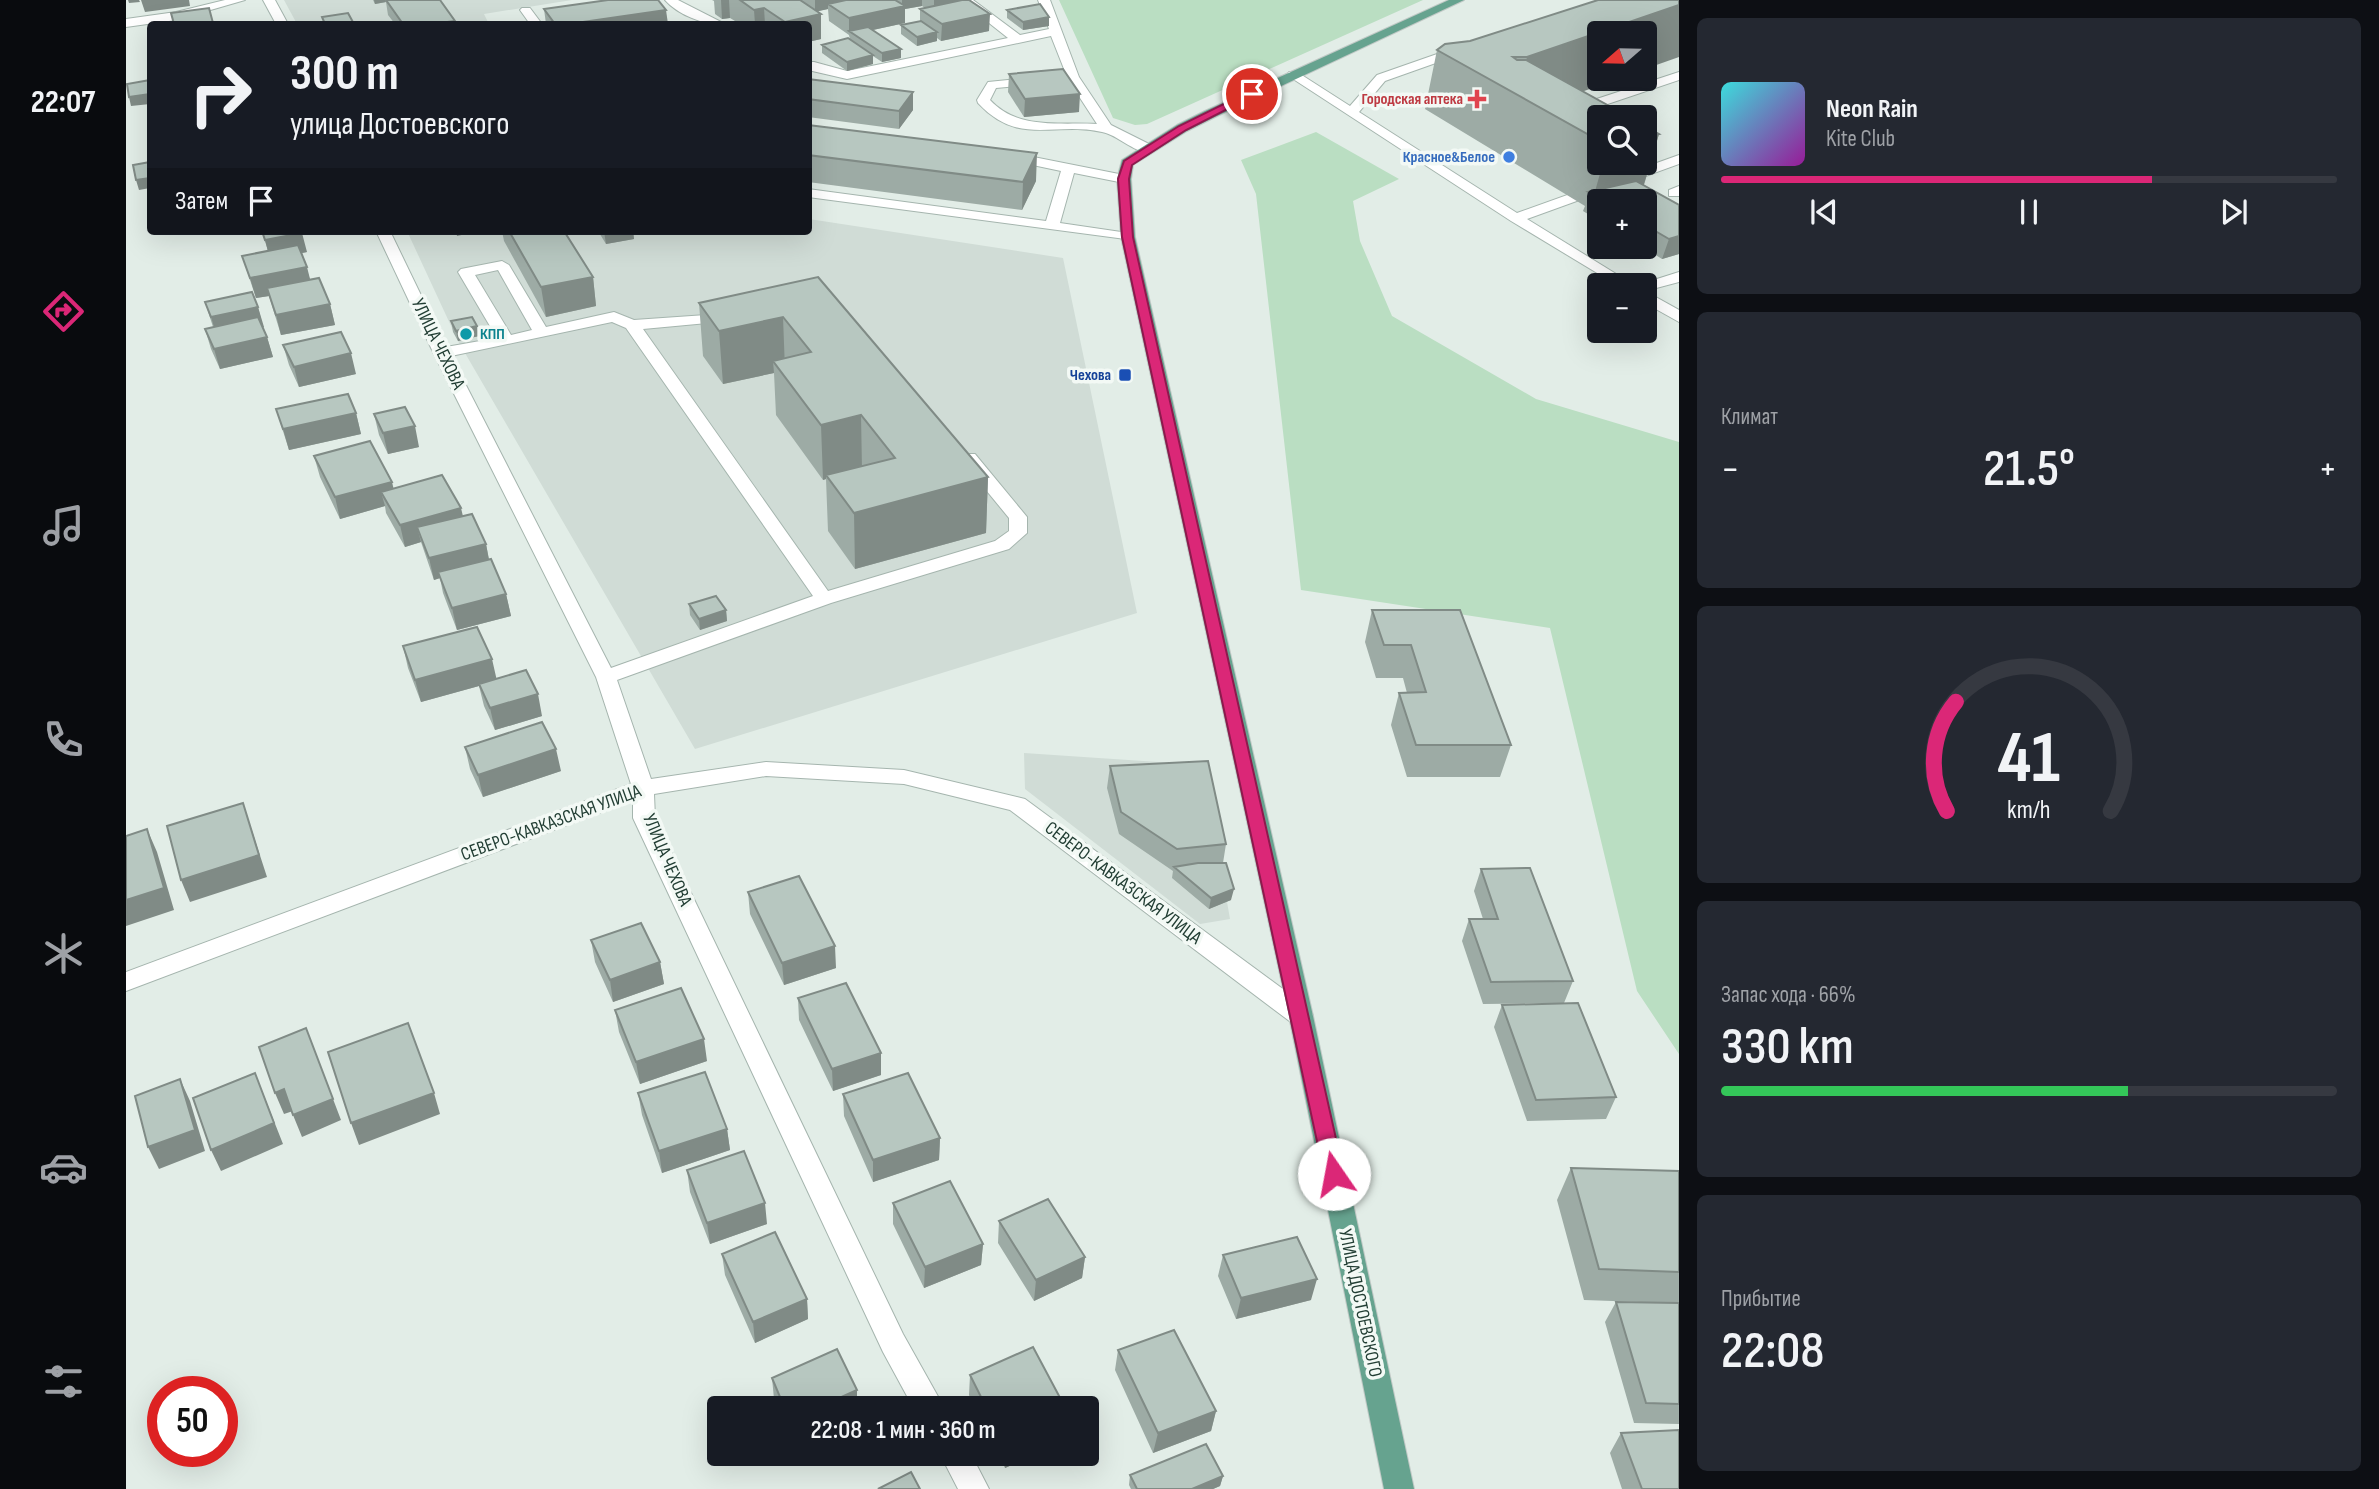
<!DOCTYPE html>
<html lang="ru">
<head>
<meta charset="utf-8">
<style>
	body { margin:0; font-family:"Sofia Sans Condensed",sans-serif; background:#242831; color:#f1f3f6; height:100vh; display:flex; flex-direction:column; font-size:26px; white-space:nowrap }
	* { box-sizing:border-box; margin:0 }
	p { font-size:23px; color:#9ea1a6 }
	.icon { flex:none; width:38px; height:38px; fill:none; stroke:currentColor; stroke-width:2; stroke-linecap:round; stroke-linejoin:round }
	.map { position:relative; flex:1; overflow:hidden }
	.drawer { display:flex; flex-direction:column; gap:18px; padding:18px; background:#0d0f14; width:700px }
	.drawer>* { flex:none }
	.guide { position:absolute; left:21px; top:21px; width:665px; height:214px; border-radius:7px; box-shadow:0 7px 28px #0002; background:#171b24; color:#f1f3f6; overflow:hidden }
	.needle { width:46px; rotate:250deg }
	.tools { position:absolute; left:1461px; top:21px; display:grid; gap:14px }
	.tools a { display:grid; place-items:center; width:70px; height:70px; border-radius:7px; background:#171b24; box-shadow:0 7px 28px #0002; font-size:35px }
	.speed { position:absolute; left:21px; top:1376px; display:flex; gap:14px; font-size:35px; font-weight:700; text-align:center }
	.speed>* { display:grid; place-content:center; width:91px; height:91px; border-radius:50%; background:#171b24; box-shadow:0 7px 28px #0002; line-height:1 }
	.speed .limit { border:10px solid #d22; background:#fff; color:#111 }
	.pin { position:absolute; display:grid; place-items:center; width:60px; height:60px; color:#fff; margin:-30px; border:4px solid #fff; border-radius:50%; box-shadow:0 2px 7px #0007 }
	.me { position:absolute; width:77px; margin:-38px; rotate:348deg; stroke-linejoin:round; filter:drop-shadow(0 0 5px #0008) }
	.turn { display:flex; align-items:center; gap:24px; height:147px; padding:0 28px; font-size:32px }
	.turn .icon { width:91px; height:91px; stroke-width:2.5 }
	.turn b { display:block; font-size:49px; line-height:60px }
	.then { display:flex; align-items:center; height:66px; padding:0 28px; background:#0003; gap:14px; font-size:26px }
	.big { font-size:52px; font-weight:600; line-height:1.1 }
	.drawer .widget { flex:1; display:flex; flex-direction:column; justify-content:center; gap:10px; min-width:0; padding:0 24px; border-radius:10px; background:#242831 }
	.drawer .dial { align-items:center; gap:0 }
	.dial svg { height:182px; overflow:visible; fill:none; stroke:#363941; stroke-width:7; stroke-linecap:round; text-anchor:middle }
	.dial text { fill:#f1f3f6; stroke:none }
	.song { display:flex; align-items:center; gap:21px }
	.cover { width:84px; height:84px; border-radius:10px; background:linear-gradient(135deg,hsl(180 70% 55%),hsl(300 70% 35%)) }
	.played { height:7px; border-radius:4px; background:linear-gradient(90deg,#db2777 70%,#363941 70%) }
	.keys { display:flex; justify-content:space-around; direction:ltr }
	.heat { display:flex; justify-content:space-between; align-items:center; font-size:38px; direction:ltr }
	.charge { height:10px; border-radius:5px; background:linear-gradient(90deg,#34c759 66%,#363941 0) }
	.trip { position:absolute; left:581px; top:1396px; width:392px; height:70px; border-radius:7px; background:#171b24; box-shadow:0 7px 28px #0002; font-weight:600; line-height:70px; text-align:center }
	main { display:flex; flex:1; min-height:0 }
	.dock { display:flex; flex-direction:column; width:126px; justify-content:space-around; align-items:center; background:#090b0e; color:#9ea1a6 }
	.dock .icon { width:49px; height:49px }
	.dock .selected { color:#db2777 }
	.dock b { font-size:32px; color:#f1f3f6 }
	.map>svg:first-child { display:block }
	.built { fill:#d0dcd6 }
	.green { fill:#badec2 }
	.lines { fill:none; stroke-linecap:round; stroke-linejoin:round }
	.minor-casing { stroke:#a5b5ae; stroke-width:2 }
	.major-casing { stroke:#c1c9c6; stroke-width:2 }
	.minor { fill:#fff; fill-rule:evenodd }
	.major { fill:#66a38f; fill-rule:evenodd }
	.wall { fill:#9daba5 }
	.shaded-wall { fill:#808b86 }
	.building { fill:#b7c7c0; stroke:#808b86; stroke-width:2 }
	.route { fill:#db2777; stroke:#8e194d; stroke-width:2 }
	.health-dot { fill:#e0444e; stroke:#f3f9f5; stroke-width:2.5 }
	.shop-dot { fill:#3f7fe0; stroke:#f3f9f5; stroke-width:2.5 }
	.culture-dot { fill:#0f9aa8; stroke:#f3f9f5; stroke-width:2.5 }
	.transit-dot { fill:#1a4fb4; stroke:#f3f9f5; stroke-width:2.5 }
	.labels { text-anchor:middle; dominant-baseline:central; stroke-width:7; stroke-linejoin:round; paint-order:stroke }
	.far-health-label { font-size:16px; font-weight:bold; fill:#be3a42; stroke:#f3f9f5; text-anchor:end }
	.far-shop-label { font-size:16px; font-weight:bold; fill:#366cbe; stroke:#f3f9f5; text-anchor:end }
	.far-culture-label { font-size:16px; font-weight:bold; fill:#0d838f; stroke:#f3f9f5; text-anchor:start }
	.far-transit-label { font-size:16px; font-weight:bold; fill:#164399; stroke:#f3f9f5; text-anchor:end }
	.street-label { font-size:19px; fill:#223e34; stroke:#f3f9f5 }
</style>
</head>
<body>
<main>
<nav class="dock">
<b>22:07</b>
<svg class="icon selected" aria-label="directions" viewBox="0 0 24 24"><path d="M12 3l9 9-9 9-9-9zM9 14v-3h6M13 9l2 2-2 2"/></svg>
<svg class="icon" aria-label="music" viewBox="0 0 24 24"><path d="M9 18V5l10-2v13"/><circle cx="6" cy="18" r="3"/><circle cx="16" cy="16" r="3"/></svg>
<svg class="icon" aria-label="phone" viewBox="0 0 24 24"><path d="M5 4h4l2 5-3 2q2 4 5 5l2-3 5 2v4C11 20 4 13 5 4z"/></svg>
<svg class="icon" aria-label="climate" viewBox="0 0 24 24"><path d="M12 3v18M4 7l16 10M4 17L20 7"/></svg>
<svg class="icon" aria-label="car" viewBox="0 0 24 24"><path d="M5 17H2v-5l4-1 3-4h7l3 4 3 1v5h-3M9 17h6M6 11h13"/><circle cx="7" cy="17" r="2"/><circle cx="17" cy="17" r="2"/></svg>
<svg class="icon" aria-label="filters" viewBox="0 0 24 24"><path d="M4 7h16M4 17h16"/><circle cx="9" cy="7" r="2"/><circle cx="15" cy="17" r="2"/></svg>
</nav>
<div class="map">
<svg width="1553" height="1489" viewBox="0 0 1553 1489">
	<rect width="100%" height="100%" fill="#e2ede7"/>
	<path class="built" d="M158,0H446L358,14L363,24H171Z
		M683,219L937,258L1011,613L569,749L332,341L281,231H682Z
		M898,753L1077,765L1104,919L1074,924L899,789Z"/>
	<path class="green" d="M933,0H1297L1021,124L1009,125L987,118Z
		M1190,132L1273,179L1227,201L1234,241L1266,316L1410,399L1553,442V1054L1511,991L1424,628L1175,590L1130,194L1115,160Z"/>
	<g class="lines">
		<defs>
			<path id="minor" d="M99,0H119L50,20L0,27V19L50,12Z
				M137,0H149L162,24H150Z
				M539,0H552L599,24C580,26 552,15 539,0Z
				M834,0H847L894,35L923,29L912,0H924L953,77L985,125L1027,146V152C1009,155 993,135 976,132C927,121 893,147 852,103L851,100L862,82L940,74L925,36L721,79L682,70V62H688L721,71L882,38ZM943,81L971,124C932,122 892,130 864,100L870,88Z
				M396,8H404L416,24H404L394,10Z
				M1334,46L1338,47V53L1259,81L1233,112L1391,213L1553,155V164L1401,219L1508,285H1491L1385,221L1161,75L1163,72H1171L1224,106L1251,75Z
				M1553,72V80L1449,115V119L1474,132V142L1435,121L1437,110Z
				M883,152L1003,176V182L998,183L948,173L934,223L1002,233L1009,237L1007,240L682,197V189L920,221L935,171L878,159V153Z
				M1553,186V196H1543V190Z
				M250,231H264L320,347L371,338L332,272L335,269L376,261L383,265L420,327L488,312L508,320L609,313L611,316L609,319L603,321L517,329L702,591L869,541L883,531V518L837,462L834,458L837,454H849L901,517V533L883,549L705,603L491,680L525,779L640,762L778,770L899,799L1184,1009L1187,1016L1184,1023L1175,1026L1166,1023L884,810L778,784L640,776L528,794L529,818L777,1334L819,1409H788L757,1352L507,818V800L0,991V972L505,784L470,677L307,352ZM372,270L406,330L385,335L349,275ZM486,322L500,328L687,596L485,668L325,356Z
				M1553,272V282L1519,291V285H1512Z
				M1519,291L1553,310V322L1519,303Z
				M814,1454H845L863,1489H832Z"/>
			<path id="major" d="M1323,0H1338L1089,117L1061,131L1007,165L1005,179L1009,237L1187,1016L1288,1489H1258L1163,1016L995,237L991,179L996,160L1051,125L1079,111Z"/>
		</defs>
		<use href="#minor" class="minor-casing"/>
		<use href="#major" class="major-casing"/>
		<use href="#minor" class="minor"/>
		<use href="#major" class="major"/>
	</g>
	<path class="wall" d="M247,0H314L329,21L330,24H269L262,15L260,2L249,4Z
		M586,0H843L863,31L815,41L811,38V41L791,46L775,34V25L794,21V9L799,8L796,6L779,9V23L747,30L775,58L756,62L747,56V64L721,71L696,53V45L724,40L723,35L703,21L702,9L691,11L695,39L682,42V24H614L604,18L596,19L589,14L588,1Z
		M1472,0L1457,92L1474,117V163H1519L1533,134L1518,185L1553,205V254L1536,259L1517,247H1519V201H1474V230L1471,228L1473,221L1457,211L1459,206L1299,109L1311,50L1344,41Z
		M418,9L542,24H420Z
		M881,10L923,26L897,30L881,18Z
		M883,74L953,112L898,117L882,92Z
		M682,79L787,110L773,129L682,117Z
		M682,125L910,181L896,210L682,182Z
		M136,231L181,252L176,253L184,280L204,304L209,325L155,335L143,296L130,298L116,256L142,251Z
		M376,231H438L467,277L470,306L420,317L378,241Z
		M472,231H507L508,239L480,244Z
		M692,277L862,477L860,533L729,569L702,531L700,479L697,480L650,415L648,373L597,384L577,356L573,303Z
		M79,302L132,307L137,327L141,337L147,357L94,369L85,349L79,329L87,327Z
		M325,321L353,336L332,341L327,332Z
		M157,345L230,374L173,387L163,365Z
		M150,409L230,413L235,434L163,450Z
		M248,414L293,447L262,454L253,435Z
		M188,456L337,516L360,544L363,559L380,594L385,616L331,630L317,593L314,578L308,580L295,542L279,547L260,513L259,506L214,519L194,477Z
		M563,604L600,610L601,621L574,630L564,615Z
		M1246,610H1334L1385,745L1374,777H1281L1265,725L1273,693H1281L1277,678H1250L1239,642Z
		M277,646L370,679L416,716L369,730L358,706L353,686L295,702L282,668Z
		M339,747L435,771L357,797L344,769Z
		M984,766L1100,844L1097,863L1105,900L1083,909L1046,878L1047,871L993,834L981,788Z
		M1355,869L1447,981L1438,1003L1357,1004L1336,941L1343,919H1357L1348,891Z
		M622,892L710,968L658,985L624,914Z
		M465,940L534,962L538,984L487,1002L469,962Z
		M672,998L755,1053V1075L707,1091L673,1020Z
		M1376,1005L1490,1097L1480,1119L1401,1121L1368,1027Z
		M489,1010L581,1061L514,1084L493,1032Z
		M512,1093L601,1129L604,1150L536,1173L516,1115Z
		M717,1094L814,1138L813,1160L747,1182L718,1116Z
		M1445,1168L1553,1171V1424L1508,1423L1479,1322L1490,1302L1544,1303L1458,1300L1431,1200Z
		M561,1170L641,1224L584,1244L564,1192Z
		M767,1203L857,1244L855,1265L798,1288L767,1224Z
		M873,1221L959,1257L956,1278L908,1301L872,1243Z
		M596,1254L681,1299L682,1319L629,1343L599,1275Z
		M1097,1255L1185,1300L1110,1319L1092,1276Z
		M992,1350L1090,1411L1085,1431L1027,1453L989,1370Z
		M844,1375L940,1409H849L843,1395Z
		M646,1378L731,1409H652L648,1399Z
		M1495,1433L1553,1489H1496L1484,1453Z
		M872,1454H911L879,1468Z
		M1004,1475L1097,1476L1094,1486L1087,1489H1005L1003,1485Z"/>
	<path class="shaded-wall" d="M2,0H13L14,2L3,3Z
		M15,0H63L64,6L19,12Z
		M248,0H259L260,2L249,4Z
		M595,0H603L604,18L596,19Z
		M689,0H743L702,4V9L689,12Z
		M776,0H796V6L779,9V23L728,34L723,31V35V18L776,7Z
		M808,0H837L808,16Z
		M1553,5V57L1519,69V33H1474V79H1492L1413,107L1392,95L1401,57Z
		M638,8L639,24H629L628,10Z
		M540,10L542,24H443Z
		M695,14V39L682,42V24H659V22Z
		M864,14L863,31L815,41L816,24Z
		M923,17V26L897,30V22Z
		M329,21L330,24H306Z
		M811,32V41L791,46V37Z
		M775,49V58L756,62V53Z
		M747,55V64L721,71V62Z
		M787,92V110L773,129V111Z
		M24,94V104L5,106L3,97Z
		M954,94L953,112L898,117L899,99Z
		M1533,134L1514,197L1468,195L1477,163H1519V137Z
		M911,153L910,181L896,210L897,182Z
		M24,178V188L13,190L10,180Z
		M116,231H133L117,234Z
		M330,231H354L331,236Z
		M478,231H507L508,239L480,244Z
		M176,233L181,252L144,259L139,240Z
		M1553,236V254L1536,259L1543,239Z
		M181,267L186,287L141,288L143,296L130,298L124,278Z
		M467,277L470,306L420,317L415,287Z
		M204,304L209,325L155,335L150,315Z
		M132,307L138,327L91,337L85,317Z
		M657,317L659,370L647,361L648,373L597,384L593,331Z
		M351,326L353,336L332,341L330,331Z
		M141,337L147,357L94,369L88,349Z
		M225,353L230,374L173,387L168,367Z
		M230,413L235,434L163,450L157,429Z
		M735,415L736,470L700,475V479L697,480L695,425Z
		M289,426L293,447L262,454L257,433Z
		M862,477L860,533L729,569L728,513Z
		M266,482L271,503L255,492L259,506L214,519L209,497Z
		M335,508L340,529L291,527L295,542L279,547L274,525Z
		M360,544L364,566L312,572L314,578L308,580L303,558Z
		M380,594L385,616L331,630L326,608Z
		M600,610L601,621L574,630L573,619Z
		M366,659L371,681L295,702L289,680Z
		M412,694L416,716L369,730L364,708Z
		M430,749L435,771L357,797L352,775Z
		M117,803L141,877L64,902L55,880Z
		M21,829L31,852L48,910L0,926V900Z
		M1108,889L1105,900L1083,909L1085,898Z
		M709,946L710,968L658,985L656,963Z
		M534,962L538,984L487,1002L484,980Z
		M578,1039L581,1061L514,1084L510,1062Z
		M755,1053V1075L707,1091L706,1069Z
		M129,1073L157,1144L95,1171L85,1150Z
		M54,1079L64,1101L79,1151L33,1169L22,1147Z
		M158,1089L167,1111L158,1114L149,1093Z
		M308,1093L314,1114L233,1145L225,1123Z
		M207,1099L215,1120L176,1137L167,1115Z
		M601,1129L604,1150L536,1173L533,1151Z
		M814,1138L813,1160L747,1182V1160Z
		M639,1203L641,1224L584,1244L581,1223Z
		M857,1244L855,1265L798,1288L799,1267Z
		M959,1257L956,1278L908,1301L910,1280Z
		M1191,1279L1185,1300L1110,1319L1115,1298Z
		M681,1299L682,1319L629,1343L627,1322Z
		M731,1390V1409H689Z
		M1090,1411L1085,1431L1027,1453L1032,1433Z
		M880,1454H911L879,1468Z
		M1097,1476L1094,1486L1087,1489H1066Z"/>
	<path class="building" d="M260,0H314L329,21L306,24H277Z
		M482,0H532L540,10L443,24H429L418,9Z
		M614,0H674L695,14L659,22L638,8L628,10Z
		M720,0H769L779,6L723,18L702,4Z
		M836,0H843L864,14L816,24L794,9Z
		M1472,0H1553V5L1401,57H1387L1391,60H1400L1503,117H1474V141L1311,50L1319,44L1344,41Z
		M914,4L923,17L897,22L881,10Z
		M83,8L87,23L73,24H48L45,13Z
		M222,13L228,24H199L196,17Z
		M795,21L811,32L791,37L775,25Z
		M742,27L775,49L756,53L723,31Z
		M722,38L747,55L721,62L696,45Z
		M937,69L954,94L899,99L883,74Z
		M682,79L787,92L773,111L682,99Z
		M24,80V94L3,97L1,84Z
		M682,125L911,153L897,182L682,155Z
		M1519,126L1533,134L1519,137Z
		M24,162V178L10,180L7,165Z
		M1510,181L1553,205V236L1543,239L1519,225V201H1478L1462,192Z
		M136,231H176V233L139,240Z
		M383,231H438L467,277L415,287Z
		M172,245L181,267L124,278L116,256Z
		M692,277L862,477L728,513L700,475L769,458L735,415L695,425L647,361L685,352L657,317L593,331L573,303Z
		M193,278L204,304L150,315L141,288Z
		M126,292L132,307L85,317L79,302Z
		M132,317L141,337L88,349L79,329Z
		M346,317L351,326L330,331L325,321Z
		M215,332L225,353L168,367L157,345Z
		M222,394L230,413L157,429L150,409Z
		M279,407L289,426L257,433L248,414Z
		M244,441L266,482L209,497L188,456Z
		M316,475L335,508L274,525L255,492Z
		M346,514L360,544L303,558L291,527Z
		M365,559L380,594L326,608L312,572Z
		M590,596L600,610L573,619L563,604Z
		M1246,610H1334L1385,745H1290L1273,693L1300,692L1285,645H1258Z
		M351,627L366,659L289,680L277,646Z
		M400,670L412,694L364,708L353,684Z
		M416,722L430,749L352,775L339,747Z
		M1082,761L1100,844L1051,849L995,812L984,766Z
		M117,803L133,855L55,880L41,826Z
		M21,829L38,888L0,900V836Z
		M1072,863H1100L1108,889L1085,898L1048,867Z
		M1404,868L1447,981L1365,982L1343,919H1372L1355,869Z
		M673,876L709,946L656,963L622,892Z
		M515,923L534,962L484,980L465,940Z
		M720,983L755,1053L706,1069L672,998Z
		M555,988L578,1039L510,1062L489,1010Z
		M1452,1003L1490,1097L1410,1100L1376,1005Z
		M282,1023L308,1093L225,1123L202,1052Z
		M180,1028L207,1099L167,1115L158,1089L149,1093L133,1047Z
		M579,1072L601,1129L533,1151L512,1093Z
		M129,1073L148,1123L85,1150L67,1098Z
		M782,1073L814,1138L747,1160L717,1094Z
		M54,1079L69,1130L22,1147L9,1096Z
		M618,1151L639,1203L581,1223L561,1170Z
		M1445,1168L1553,1171V1272L1473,1269Z
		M824,1181L857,1244L799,1267L767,1203Z
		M922,1199L959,1257L910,1280L873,1221Z
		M649,1232L681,1299L627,1322L596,1254Z
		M1171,1237L1191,1279L1115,1298L1097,1255Z
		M1490,1302L1553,1303V1404L1520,1403Z
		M1048,1330L1090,1411L1032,1433L992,1350Z
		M907,1347L940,1409H861L844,1375Z
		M711,1349L731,1390L689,1409H659L646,1378Z
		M1553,1430V1489H1516L1495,1433Z
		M1080,1444L1097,1476L1066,1489H1011L1004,1475Z
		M785,1472L794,1489H752Z"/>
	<path class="route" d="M1122,92L1131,94L1060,130L1006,165L1003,179L1007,237L1218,1174L1215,1180L1208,1183L1201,1180L1198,1174L996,237L992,179L998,161L1053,126Z"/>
	<path class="health-dot" d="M1347.5 88.5h7v7h7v7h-7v7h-7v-7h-7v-7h7z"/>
	<circle class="shop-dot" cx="1383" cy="157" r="7"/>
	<circle class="culture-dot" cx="340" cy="334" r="7"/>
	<rect class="transit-dot" x="992" y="368" width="14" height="14" rx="3.5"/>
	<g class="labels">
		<g class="far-health-label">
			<text x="1337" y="99">Городская аптека</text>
		</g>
		<g class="far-shop-label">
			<text x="1369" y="157">Красное&amp;Белое</text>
		</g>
		<g class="far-culture-label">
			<text x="354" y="334">КПП</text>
		</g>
		<g class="far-transit-label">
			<text x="985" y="375">Чехова</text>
		</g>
		<g class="street-label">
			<text transform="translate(312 344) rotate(64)">УЛИЦА ЧЕХОВА</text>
			<text transform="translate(425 823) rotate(-20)">СЕВЕРО-КАВКАЗСКАЯ УЛИЦА</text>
			<text transform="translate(541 860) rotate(67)">УЛИЦА ЧЕХОВА</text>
			<text transform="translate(997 883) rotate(37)">СЕВЕРО-КАВКАЗСКАЯ УЛИЦА</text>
			<text transform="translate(1234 1303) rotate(78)">УЛИЦА ДОСТОЕВСКОГО</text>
		</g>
	</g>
</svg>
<div class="tools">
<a><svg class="needle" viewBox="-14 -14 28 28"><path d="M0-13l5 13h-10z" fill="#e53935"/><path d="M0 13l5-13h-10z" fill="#9ea1a6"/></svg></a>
<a><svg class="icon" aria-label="search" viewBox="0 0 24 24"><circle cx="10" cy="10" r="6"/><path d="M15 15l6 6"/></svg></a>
<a>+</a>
<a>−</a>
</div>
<div class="speed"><div class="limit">50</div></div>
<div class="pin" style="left:1126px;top:94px;background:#d93025"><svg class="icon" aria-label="arrive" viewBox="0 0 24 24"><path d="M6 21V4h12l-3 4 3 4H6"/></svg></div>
<svg class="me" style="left:1208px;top:1174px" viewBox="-20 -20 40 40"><circle r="19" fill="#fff"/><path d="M0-13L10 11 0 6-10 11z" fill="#db2777"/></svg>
<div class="trip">22:08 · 1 мин · 360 m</div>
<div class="guide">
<div class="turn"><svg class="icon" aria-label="right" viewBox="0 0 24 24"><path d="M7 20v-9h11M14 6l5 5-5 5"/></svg><div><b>300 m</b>улица Достоевского</div></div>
<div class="then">Затем<svg class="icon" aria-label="arrive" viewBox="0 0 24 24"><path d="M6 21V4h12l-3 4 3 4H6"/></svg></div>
</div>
</div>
<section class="drawer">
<div class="widget">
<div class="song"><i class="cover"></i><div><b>Neon Rain</b><p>Kite Club</p></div></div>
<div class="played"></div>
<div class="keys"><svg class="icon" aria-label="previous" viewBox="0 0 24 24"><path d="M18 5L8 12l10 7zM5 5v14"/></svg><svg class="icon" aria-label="pause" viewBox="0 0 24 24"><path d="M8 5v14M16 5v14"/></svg><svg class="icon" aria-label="next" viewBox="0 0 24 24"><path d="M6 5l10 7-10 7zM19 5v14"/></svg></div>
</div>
<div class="widget"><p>Климат</p>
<div class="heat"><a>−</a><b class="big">21.5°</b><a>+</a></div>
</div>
<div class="widget dial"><svg viewBox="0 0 100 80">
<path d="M14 69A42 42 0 1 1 86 69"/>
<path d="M14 69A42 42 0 0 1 18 21" stroke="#db2777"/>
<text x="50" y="56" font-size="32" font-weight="700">41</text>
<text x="50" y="72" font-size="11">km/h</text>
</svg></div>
<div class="widget"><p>Запас хода · 66%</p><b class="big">330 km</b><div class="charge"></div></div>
<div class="widget"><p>Прибытие</p><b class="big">22:08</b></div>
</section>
</main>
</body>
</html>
